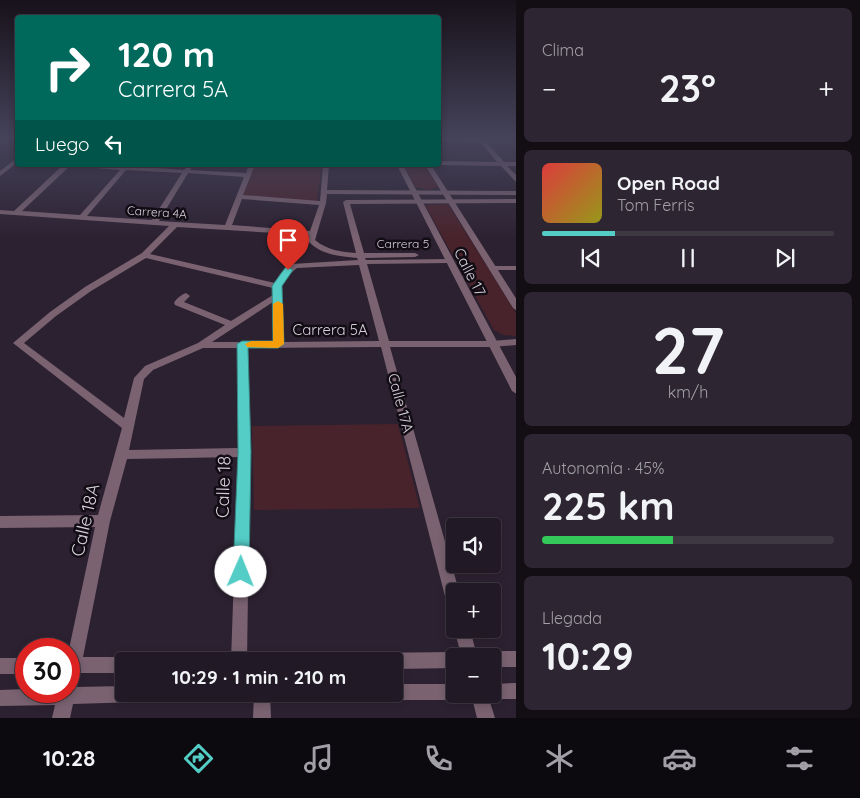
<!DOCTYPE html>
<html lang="es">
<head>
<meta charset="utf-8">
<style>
	body { margin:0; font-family:Quicksand,sans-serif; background:#2d2632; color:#f1f3f6; height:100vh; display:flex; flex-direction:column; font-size:19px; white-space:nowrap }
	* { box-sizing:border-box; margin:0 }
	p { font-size:16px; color:#a2a0a7 }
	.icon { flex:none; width:28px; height:28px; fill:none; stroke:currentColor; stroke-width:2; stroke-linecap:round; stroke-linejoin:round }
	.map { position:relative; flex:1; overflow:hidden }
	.panel { display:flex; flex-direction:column; gap:8px; padding:8px; background:#120e14; width:344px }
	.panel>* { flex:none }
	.banner { position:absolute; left:15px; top:15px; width:426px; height:152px; border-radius:5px; box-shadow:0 2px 8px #0003,0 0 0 1px #3e3842; background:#00695c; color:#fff; overflow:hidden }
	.controls { position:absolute; left:446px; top:518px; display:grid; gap:10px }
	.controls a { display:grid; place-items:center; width:55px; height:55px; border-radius:5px; background:#211925; box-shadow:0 2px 8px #0003,0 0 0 1px #3e3842; font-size:25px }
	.speed { position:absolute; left:15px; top:638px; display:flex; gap:10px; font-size:25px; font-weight:700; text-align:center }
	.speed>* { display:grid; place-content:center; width:65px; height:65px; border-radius:50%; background:#211925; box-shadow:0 2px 8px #0003,0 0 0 1px #3e3842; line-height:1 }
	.speed .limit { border:8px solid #d22; background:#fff; color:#111 }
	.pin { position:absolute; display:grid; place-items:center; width:42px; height:42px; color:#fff; margin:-51px -21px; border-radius:50% 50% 50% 0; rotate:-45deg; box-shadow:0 0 5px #0007 }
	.pin .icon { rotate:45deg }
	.me { position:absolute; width:55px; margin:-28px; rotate:1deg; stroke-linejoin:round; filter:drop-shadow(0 0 4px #0008) }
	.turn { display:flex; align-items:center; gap:18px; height:105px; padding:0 20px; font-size:22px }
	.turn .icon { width:65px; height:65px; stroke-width:2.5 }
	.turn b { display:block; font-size:35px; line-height:42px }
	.then { display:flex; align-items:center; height:48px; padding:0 20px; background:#0003; gap:10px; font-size:19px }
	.big { font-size:38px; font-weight:700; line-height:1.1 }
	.panel .tile { flex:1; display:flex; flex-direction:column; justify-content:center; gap:8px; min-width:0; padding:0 18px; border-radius:8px; background:#2d2632 }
	.panel .dial { align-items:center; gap:0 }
	.dial b { font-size:65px; line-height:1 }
	.song { display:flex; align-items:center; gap:15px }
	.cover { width:60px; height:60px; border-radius:8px; background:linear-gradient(135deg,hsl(0 70% 55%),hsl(60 70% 35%)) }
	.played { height:5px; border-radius:2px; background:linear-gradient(90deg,#54cdc7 25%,#3e3842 25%) }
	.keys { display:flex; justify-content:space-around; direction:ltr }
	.heat { display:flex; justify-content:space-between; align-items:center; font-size:28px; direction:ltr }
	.charge { height:8px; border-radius:4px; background:linear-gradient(90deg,#34c759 45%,#3e3842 0) }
	.trip { position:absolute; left:115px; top:652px; width:288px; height:50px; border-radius:5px; background:#211925; box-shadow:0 2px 8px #0003,0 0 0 1px #3e3842; font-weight:700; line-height:50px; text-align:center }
	.tabs { display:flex; height:80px; justify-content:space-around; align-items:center; background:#0d0a0f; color:#a2a0a7 }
	.tabs .icon { width:35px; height:35px }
	.tabs .active { color:#54cdc7 }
	.tabs b { font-size:22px; color:#f1f3f6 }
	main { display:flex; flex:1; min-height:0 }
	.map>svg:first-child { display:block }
	.green { fill:#48232c }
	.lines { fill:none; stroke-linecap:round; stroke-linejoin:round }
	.minor { fill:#7a6271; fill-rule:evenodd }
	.tertiary { fill:#7a6271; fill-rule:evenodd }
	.route { fill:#54cdc7; stroke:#378581 }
	.slow { fill:#f59e0b }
	.labels { text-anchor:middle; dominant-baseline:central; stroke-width:5; stroke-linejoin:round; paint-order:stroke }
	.far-street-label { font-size:12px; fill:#d6cfda; stroke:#120d14 }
	.street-label { font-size:15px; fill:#d6cfda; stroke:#120d14 }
	.near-street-label { font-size:18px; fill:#d6cfda; stroke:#120d14 }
</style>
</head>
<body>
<main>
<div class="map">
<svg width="517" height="718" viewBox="0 0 517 718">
	<rect width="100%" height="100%" fill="#2c2131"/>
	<path class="green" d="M254,165H322L317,201L242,197Z
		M404,165H424L438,187L430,190L416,187Z
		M448,204L516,313V336L504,335L494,330L425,205Z
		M398,424L420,508L254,510L252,426Z"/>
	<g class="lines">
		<path class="minor" d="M439,139H484L504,162H517V166H507L517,176V183L501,166L439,165V161L497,162L480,142L439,141Z
			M18,157V162L0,176V171Z
			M63,165H128L129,166L184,170L189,165L192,167L190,170L246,173L249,165H255L243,195L320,201L323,165H329L327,190L517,191V195L327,194L326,203L315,240C327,250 341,252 356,253L343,202L346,200L517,199V203L350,204L364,253H415L419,255L415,257L365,258L366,260L449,259L453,261L449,263L367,264L389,341H492L517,339V345L492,347H390L459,591H455V611L450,609L447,604L381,347L247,348L250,452L247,661H231L238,457L127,459L110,521L83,657H124L131,661H124V673H80L77,687L124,686V694H146L144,700L138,702L73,704L70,718H52L55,705L0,706V690L26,689V691H69V649L95,527L0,528V516L98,515L122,428L13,343L50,312L85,287L142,253L169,226L0,214V210L14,211ZM70,166L120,170L80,215L22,211ZM126,170L182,173L152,220L87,216ZM188,173L244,177L225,225L159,221ZM242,199L319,205L310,231L232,225ZM177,227L309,235L307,240C320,255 339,256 357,258L358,260L292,264L280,274L275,283L150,254ZM146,258L273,288V295L231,321L184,302L190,296L186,293C181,295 176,299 174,303L175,305L225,325L198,343L145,366L134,378L124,418L24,343L56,316L91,291ZM359,265L379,341L283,342L281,286L286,277L297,268ZM273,302V342H212ZM203,348H237L238,448L129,450L144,379L153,370Z
			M489,266H517V270H489Z
			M455,627V629H470L477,656H455V668L394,669V661H354L356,655L362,653L455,652L461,654L454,629Z
			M492,651H517V667H492V656H485L486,653Z
			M0,658H26V674H0Z
			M517,683V699H489L495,718H477L471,694H492V684Z
			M394,684H455V694H463L461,698L455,700H394L388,698L386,694H394Z
			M254,694H270L271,718H253Z"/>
		<path class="tertiary" d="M397,165H403L517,379V394L512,391Z
			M425,165H431L517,300V311L513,308Z"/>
	</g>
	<linearGradient id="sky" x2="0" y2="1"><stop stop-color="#18121b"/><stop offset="0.58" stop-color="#45435a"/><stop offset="1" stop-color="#45435a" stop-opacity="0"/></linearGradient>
	<rect width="517" height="239" fill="url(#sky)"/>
	<path class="route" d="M288,267L293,270L282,286L284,344L278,348H248L251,452L249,572L247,577L241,579L235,577L233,572L238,452L237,344L242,341H273L272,286L285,268Z"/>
	<path class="slow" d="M278,301L283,304L284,344L278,348L247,347L245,344L251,341H273V304Z"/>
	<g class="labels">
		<g class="far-street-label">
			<text transform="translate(157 212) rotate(4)">Carrera 4A</text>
			<text x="403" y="243">Carrera 5</text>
		</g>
		<g class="street-label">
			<text transform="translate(470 272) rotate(63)">Calle 17</text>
			<text x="330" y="329">Carrera 5A</text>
			<text transform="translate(401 403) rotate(75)">Calle 17A</text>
		</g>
		<g class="near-street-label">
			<text transform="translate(223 487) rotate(-88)">Calle 18</text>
			<text transform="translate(85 520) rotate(-77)">Calle 18A</text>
		</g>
	</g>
</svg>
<div class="controls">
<a><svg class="icon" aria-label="sound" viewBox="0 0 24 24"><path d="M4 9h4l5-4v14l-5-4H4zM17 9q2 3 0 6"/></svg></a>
<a>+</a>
<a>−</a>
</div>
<div class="speed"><div class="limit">30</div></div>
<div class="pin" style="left:288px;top:270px;background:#d93025"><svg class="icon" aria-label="arrive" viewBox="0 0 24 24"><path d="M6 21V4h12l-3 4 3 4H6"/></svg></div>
<svg class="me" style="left:241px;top:572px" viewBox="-20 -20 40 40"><circle r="19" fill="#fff"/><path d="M0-13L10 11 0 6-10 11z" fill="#54cdc7"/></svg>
<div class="trip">10:29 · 1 min · 210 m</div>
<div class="banner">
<div class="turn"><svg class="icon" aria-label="right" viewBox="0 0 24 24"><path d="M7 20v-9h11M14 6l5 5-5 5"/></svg><div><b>120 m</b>Carrera 5A</div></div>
<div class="then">Luego<svg class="icon" aria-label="left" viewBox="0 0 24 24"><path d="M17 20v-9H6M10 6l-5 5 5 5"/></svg></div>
</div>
</div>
<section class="panel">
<div class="tile"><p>Clima</p>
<div class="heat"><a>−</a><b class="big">23°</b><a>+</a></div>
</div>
<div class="tile">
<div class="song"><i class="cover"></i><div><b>Open Road</b><p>Tom Ferris</p></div></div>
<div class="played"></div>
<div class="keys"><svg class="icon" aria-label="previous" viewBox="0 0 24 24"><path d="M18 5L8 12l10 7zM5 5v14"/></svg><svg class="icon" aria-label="pause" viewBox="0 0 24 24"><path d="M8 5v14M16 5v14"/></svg><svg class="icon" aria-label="next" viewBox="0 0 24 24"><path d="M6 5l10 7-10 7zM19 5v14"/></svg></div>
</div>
<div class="tile dial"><b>27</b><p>km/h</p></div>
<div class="tile"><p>Autonomía · 45%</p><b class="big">225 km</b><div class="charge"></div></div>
<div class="tile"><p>Llegada</p><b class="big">10:29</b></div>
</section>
</main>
<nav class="tabs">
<b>10:28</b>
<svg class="icon active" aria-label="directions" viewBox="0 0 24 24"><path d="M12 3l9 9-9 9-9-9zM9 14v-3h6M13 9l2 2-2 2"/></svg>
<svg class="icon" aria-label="music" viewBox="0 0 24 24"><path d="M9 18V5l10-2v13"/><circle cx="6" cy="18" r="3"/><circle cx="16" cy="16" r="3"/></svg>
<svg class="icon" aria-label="phone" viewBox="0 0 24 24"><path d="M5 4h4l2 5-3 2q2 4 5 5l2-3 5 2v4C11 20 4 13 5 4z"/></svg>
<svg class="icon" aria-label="climate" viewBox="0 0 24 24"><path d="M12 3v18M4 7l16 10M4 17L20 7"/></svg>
<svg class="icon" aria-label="car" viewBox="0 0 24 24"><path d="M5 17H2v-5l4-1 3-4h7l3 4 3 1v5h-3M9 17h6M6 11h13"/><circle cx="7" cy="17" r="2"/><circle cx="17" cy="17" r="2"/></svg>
<svg class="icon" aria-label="filters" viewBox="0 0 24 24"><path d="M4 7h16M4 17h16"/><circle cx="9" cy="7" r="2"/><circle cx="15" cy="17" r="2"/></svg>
</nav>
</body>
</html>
